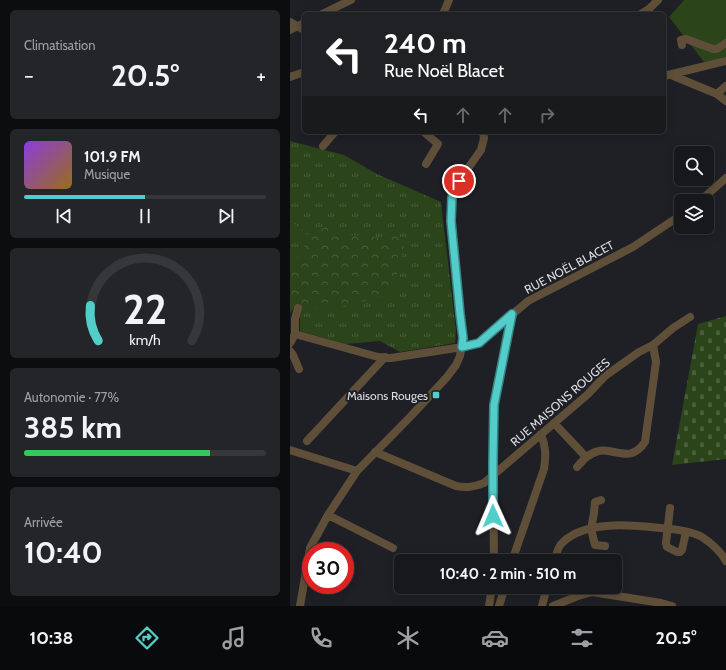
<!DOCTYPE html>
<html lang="fr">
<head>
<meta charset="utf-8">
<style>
	body { margin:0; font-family:Cabin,sans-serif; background:#232529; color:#f1f3f6; height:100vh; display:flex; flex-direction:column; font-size:15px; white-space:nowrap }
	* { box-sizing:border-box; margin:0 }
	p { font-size:13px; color:#9ea0a3 }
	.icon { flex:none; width:22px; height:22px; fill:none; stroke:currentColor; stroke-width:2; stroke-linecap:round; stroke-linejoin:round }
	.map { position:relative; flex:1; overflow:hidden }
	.sheet { display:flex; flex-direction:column; gap:10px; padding:10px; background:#0c0d0f; width:290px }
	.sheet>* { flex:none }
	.top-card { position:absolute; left:12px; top:12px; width:364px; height:122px; border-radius:6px; box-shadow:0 2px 10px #0003,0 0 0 1px #35373b; background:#202124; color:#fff; overflow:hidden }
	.buttons { position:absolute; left:384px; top:146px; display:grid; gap:8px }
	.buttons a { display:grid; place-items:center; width:40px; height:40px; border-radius:6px; background:#16181c; box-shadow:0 2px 10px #0003,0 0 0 1px #35373b; font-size:20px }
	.speed { position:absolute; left:12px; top:542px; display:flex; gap:8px; font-size:20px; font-weight:700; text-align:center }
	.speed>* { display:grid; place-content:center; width:52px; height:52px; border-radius:50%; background:#16181c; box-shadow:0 2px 10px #0003,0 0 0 1px #35373b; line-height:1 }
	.speed .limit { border:6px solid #d22; background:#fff; color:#111 }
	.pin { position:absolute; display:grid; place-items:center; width:34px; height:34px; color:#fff; margin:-17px; border:2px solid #fff; border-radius:50%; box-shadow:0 1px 4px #0007 }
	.me { position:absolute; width:44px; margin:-22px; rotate:359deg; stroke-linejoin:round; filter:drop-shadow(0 0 3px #0008) }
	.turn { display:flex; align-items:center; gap:14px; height:84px; padding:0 16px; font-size:18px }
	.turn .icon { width:52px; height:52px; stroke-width:2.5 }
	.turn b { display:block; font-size:28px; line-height:34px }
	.lanes { display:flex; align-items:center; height:38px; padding:0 16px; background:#0003; justify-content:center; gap:20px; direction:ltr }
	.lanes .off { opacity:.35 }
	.big { font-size:30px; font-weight:700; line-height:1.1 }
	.sheet .tile { flex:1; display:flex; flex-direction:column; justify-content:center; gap:6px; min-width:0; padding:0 14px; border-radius:6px; background:#232529 }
	.sheet .dial { align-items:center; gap:0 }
	.dial svg { height:104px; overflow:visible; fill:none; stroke:#35373b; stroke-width:7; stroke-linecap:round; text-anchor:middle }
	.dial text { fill:#f1f3f6; stroke:none }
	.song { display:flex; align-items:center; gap:12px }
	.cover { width:48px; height:48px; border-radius:6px; background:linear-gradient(135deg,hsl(270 70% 55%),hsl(40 70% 35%)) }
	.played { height:4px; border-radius:2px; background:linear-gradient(90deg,#53cdc9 50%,#35373b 50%) }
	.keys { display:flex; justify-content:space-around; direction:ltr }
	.heat { display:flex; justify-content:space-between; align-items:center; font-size:22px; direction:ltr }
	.charge { height:6px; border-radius:3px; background:linear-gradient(90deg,#34c759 77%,#35373b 0) }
	.trip { position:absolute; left:104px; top:554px; width:228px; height:40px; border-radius:6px; background:#16181c; box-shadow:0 2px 10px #0003,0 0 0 1px #35373b; font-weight:700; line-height:40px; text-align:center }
	.menu { display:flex; height:64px; justify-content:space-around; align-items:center; background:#090a0b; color:#9ea0a3 }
	.menu .icon { width:28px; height:28px }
	.menu .current { color:#53cdc9 }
	.menu b { font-size:18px; color:#f1f3f6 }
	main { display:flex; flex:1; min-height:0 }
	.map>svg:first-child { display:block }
	.grass { fill:url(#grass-tufts) }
	.forest { fill:url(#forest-crowns) }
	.cemetery { fill:url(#cemetery-stones) }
	.park { fill:#2b4419 }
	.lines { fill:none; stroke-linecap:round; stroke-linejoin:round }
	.minor { stroke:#5f4f39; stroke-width:8 }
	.route-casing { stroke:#368583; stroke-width:10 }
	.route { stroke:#53cdc9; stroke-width:7 }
	.poi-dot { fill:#53cdc9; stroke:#1e2026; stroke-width:1.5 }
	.labels { text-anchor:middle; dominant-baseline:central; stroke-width:4; stroke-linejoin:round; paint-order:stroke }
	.street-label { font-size:12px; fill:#dbdde1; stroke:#1e2026 }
	.poi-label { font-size:12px; fill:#dbdde1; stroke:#1e2026; text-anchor:end }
</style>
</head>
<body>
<main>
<section class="sheet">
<div class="tile"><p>Climatisation</p>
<div class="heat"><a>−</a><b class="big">20.5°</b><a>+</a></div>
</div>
<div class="tile">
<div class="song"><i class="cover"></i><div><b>101.9 FM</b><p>Musique</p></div></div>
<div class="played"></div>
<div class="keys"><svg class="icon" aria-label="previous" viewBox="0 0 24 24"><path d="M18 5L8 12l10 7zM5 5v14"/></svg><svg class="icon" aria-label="pause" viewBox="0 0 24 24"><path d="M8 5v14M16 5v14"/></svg><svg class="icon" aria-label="next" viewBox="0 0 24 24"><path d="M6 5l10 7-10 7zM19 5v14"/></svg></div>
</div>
<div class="tile dial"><svg viewBox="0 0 100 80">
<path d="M14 69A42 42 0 1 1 86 69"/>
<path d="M14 69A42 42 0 0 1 8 42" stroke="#53cdc9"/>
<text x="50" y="56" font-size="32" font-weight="700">22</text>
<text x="50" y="72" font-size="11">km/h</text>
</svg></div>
<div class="tile"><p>Autonomie · 77%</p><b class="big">385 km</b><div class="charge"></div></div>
<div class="tile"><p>Arrivée</p><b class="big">10:40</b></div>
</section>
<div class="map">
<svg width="436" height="606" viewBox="0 0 436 606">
	<defs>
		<pattern id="grass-tufts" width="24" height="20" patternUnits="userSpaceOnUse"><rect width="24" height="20" fill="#2b4419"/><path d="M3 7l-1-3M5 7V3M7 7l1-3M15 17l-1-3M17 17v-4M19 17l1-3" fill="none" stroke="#495f3a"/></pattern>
		<pattern id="forest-crowns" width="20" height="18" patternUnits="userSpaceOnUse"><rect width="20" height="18" fill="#2b4419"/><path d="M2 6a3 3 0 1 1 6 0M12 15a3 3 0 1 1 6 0" fill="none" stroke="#495f3a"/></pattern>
		<pattern id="cemetery-stones" width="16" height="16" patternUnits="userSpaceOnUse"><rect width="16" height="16" fill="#2b4419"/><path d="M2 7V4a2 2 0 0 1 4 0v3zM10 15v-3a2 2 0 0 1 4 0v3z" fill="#495f3a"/></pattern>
	</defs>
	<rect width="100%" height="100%" fill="#1e2026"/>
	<path class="grass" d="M0,141L54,155L87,174L151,202L166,331L165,343L110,352L90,341L56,344L10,331V310L6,306L0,313Z"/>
	<path class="forest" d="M0,220L18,235L36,227L59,235L92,238L103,237L106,227L114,248L104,287L93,296L43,309H11L7,305L0,309V262L15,253L14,243L0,229Z"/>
	<path class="cemetery" d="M436,316V459L382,465L408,324Z"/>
	<path class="park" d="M394,0H436V57L414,62L379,17Z"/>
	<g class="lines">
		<path class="minor" d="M32,14L61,0
			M153,14L159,0
			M351,14L359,9L368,0
			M0,22L14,30
			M0,30L14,23
			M392,45L391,40L396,39L423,49H427L436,43
			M381,75L427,94L436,101
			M374,76L436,61
			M0,77L14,72
			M427,94L436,86
			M134,132L148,144L136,164
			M33,146L45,132
			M410,201L436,178
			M5,334L88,357L101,358L166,348L189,343L238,301L343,247L391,215
			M0,343L5,334V319L8,308
			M0,351L3,355L9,369
			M264,423L296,457
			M17,441L95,357
			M0,450L67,471
			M85,452L166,486C177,488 184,487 194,483L297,395L315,376L349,352L363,345L383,328L400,317
			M287,467C293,460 299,453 309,451C313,450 316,451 319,451C335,454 344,458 355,442L366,362L363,345
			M311,500L305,502L304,513L301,529L305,545L315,546
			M380,508L376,543L377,547L387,552H390L392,550L396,532
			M38,515L103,548
			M204,561L203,476L204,405L222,314
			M222,561L254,469C256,456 256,447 251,434
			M264,561C266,555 268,546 273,542C296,520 342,525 371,528C384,529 401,531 412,537C421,543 431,552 436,561
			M10,606L20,548L38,515L67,471L121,416L157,377L166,365L170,356L173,338L170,314L161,221L162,197L169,181L191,150L194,138L193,132
			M199,606L202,587
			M209,606L215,587
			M252,606L257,587
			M263,606L288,596L302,592L371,603L382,606"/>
	</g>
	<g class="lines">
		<defs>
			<path id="route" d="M169,181L162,197L161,221L170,314L173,338L172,347L189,343L222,314L204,405L203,460V516"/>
		</defs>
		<use href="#route" class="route-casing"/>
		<use href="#route" class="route"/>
	</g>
	<rect class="poi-dot" x="142" y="391" width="8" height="8" rx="2"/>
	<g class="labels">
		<g class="street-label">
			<text transform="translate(279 267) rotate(-28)">RUE NOËL BLACET</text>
			<text transform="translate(270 402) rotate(-41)">RUE MAISONS ROUGES</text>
		</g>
		<g class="poi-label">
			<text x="138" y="395">Maisons Rouges</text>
		</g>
	</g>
</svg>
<div class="buttons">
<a><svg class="icon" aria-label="search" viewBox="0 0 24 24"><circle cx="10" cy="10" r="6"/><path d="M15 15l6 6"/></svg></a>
<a><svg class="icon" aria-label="layers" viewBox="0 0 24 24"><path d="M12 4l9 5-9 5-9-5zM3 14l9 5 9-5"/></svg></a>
</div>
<div class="speed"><div class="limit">30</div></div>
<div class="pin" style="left:169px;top:181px;background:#d93025"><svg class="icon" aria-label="arrive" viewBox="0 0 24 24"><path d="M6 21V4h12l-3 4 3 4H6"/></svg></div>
<svg class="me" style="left:203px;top:516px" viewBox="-20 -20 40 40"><path d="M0-17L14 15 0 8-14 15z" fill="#53cdc9" stroke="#fff" stroke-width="4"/></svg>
<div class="trip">10:40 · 2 min · 510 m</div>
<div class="top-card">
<div class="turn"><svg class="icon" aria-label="left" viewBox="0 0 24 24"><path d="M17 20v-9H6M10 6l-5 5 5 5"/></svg><div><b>240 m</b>Rue Noël Blacet</div></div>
<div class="lanes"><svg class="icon" aria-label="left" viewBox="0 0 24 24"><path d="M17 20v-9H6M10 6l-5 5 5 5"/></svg><svg class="icon off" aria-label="ahead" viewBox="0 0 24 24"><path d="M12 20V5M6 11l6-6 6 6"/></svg><svg class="icon off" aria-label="ahead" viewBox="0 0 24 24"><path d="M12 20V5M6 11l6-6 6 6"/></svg><svg class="icon off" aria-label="right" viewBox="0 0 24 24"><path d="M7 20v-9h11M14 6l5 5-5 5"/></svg></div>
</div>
</div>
</main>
<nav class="menu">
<b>10:38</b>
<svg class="icon current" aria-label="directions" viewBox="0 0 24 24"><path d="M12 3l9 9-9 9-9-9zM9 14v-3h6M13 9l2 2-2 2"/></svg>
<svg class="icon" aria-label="music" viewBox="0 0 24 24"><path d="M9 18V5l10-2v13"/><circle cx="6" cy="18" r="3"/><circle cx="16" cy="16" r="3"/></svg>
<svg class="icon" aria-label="phone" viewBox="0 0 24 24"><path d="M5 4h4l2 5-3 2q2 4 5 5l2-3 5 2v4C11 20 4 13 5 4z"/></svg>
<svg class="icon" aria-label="climate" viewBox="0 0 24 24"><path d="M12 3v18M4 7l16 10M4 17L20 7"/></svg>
<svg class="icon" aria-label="car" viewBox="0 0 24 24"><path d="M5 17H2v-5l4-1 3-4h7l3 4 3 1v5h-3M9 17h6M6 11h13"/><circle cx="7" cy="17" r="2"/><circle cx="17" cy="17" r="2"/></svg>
<svg class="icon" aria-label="filters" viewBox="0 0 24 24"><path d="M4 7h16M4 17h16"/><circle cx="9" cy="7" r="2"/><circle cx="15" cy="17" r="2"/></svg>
<b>20.5°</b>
</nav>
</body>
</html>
